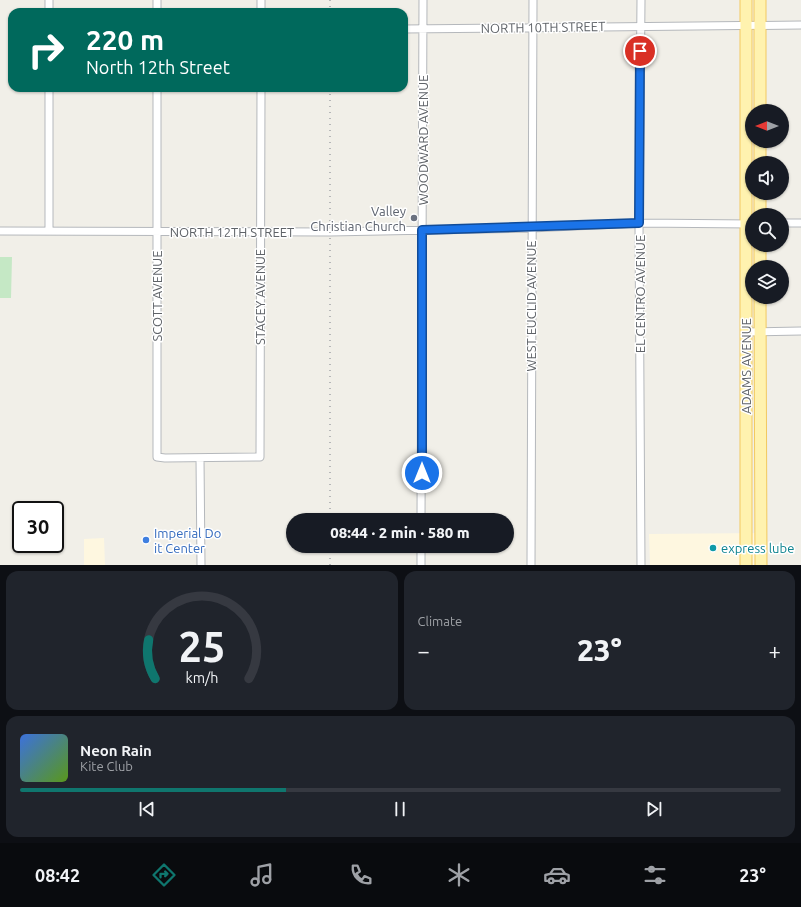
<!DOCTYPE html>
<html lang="en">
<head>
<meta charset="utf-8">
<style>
	body { margin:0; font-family:Ubuntu,sans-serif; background:#20242c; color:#f1f3f6; height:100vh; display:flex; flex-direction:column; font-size:15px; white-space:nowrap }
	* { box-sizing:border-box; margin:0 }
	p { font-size:13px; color:#9ea1a6 }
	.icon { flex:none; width:22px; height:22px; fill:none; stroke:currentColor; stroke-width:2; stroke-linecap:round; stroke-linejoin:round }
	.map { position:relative; height:565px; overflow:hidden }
	.details { display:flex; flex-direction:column; gap:6px; padding:6px; background:#0d0f14; flex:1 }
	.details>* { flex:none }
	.banner { position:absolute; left:8px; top:8px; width:400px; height:84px; border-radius:12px; box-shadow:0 1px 3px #0004; background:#00695c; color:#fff; overflow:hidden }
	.needle { width:26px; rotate:270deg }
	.tools { position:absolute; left:745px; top:104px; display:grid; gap:8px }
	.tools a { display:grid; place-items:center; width:44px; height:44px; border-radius:50%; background:#171b24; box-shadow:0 1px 3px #0004; font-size:20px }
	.speed { position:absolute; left:12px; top:501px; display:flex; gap:8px; font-size:20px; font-weight:700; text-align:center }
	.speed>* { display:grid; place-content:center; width:52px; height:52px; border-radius:50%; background:#171b24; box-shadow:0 1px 3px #0004; line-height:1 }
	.speed .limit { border:2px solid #111; border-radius:6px; background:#fff; color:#111 }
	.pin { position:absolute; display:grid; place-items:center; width:34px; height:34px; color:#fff; margin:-17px; border:2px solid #fff; border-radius:50%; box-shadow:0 1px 4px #0007 }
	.me { position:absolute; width:44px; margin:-22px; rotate:0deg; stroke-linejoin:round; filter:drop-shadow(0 0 3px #0008) }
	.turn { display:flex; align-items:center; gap:14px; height:84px; padding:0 12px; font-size:18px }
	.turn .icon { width:52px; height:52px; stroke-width:2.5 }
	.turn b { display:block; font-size:28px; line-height:34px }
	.big { font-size:30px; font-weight:800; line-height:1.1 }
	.details .card { flex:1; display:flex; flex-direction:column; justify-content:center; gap:6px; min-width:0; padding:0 14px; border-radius:12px; background:#20242c }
	.details .dial { align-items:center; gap:0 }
	.dial svg { height:104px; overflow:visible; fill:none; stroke:#363941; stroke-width:7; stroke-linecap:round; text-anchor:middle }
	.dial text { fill:#f1f3f6; stroke:none }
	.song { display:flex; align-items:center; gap:12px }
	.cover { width:48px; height:48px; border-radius:6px; background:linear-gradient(135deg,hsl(220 70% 55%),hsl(90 70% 35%)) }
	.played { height:4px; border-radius:2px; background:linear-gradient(90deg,#0f766e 35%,#363941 35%) }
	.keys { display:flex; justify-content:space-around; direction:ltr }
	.heat { display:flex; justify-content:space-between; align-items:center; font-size:22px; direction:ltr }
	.details .tiles { flex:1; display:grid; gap:6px; grid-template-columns:1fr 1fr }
	.card:last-child { grid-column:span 2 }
	.trip { position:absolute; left:286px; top:513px; width:228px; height:40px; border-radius:20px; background:#171b24; box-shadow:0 1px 3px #0004; font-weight:800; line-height:40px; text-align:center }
	.dock { display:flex; height:64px; justify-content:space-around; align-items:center; background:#090b0e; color:#9ea1a6 }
	.dock .icon { width:28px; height:28px }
	.dock .current { color:#0f766e }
	.dock b { font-size:18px; color:#f1f3f6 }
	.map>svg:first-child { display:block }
	.commercial { fill:#fef7e0 }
	.green { fill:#c5e8c5 }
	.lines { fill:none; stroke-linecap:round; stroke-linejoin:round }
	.street-casing { stroke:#b5b8bc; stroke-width:9 }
	.primary-casing { stroke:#f2c960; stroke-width:13 }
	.street { stroke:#fff; stroke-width:7 }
	.primary { stroke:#fff2af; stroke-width:11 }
	.rail { stroke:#b6b7b8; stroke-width:2; stroke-dasharray:1 5; stroke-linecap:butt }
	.route-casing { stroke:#114b97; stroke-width:10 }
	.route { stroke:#1a73e8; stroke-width:7 }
	.worship-dot { fill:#6b7280; stroke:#fff; stroke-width:1.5 }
	.shop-dot { fill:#3f7fe0; stroke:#fff; stroke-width:1.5 }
	.culture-dot { fill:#0f9aa8; stroke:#fff; stroke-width:1.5 }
	.labels { text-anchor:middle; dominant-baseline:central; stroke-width:3; stroke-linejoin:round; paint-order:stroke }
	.street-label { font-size:13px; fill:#5f6368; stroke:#fff }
	.worship-label { font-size:13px; fill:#5b616d; stroke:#fff; text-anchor:end }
	.shop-label { font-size:13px; fill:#366cbe; stroke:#fff; text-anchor:start }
	.culture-label { font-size:13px; fill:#0d838f; stroke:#fff; text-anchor:start }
</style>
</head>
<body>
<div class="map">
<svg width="801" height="565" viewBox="0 0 801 565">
	<rect width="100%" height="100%" fill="#f1efe8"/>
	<path class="commercial" d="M761,533V565H650L649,534Z
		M104,538L105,565H84V539Z"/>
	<path class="green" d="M0,257H12L11,298H0Z"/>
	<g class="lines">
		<defs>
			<path id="street" d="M157,0V12
				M641,0L639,223L641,565
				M49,12V0
				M261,12V0
				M404,29L801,25
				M157,88V457L165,458L260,457L261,88
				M782,223H801
				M0,231L330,232L531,228L639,223L752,224
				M49,231V88
				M746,332L801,331
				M200,458L201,565
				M421,520L423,0
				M421,565V546
				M531,565L533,0"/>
			<path id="primary" d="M760,111V0
				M760,163V141
				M760,215V193
				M760,245V267
				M760,297L761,565
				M746,565V0"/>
		</defs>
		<use href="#street" class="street-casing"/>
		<use href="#primary" class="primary-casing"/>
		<use href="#street" class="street"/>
		<use href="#primary" class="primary"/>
		<path class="rail" d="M330,0V12
			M330,88V520
			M330,546V565"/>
	</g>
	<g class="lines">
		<defs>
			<path id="route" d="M422,473V230L639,223L640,51"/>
		</defs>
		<use href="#route" class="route-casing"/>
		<use href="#route" class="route"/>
	</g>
	<circle class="worship-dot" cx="414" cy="218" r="4"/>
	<circle class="shop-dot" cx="146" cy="540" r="4"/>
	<circle class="culture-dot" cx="713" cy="548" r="4"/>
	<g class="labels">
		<g class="street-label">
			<text transform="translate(543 27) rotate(-1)">NORTH 10TH STREET</text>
			<text transform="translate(423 140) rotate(-90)">WOODWARD AVENUE</text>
			<text x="232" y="232">NORTH 12TH STREET</text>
			<text transform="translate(640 294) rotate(-90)">EL CENTRO AVENUE</text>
			<text transform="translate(157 296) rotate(-90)">SCOTT AVENUE</text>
			<text transform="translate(260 297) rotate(-90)">STACEY AVENUE</text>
			<text transform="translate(531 306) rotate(-90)">WEST EUCLID AVENUE</text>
			<text transform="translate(746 366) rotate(-90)">ADAMS AVENUE</text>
		</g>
		<g class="worship-label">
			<text x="406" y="211">Valley<tspan x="406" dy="15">Christian Church</tspan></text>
		</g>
		<g class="shop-label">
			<text x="154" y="533">Imperial Do<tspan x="154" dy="15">it Center</tspan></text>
		</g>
		<g class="culture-label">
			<text x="721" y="548">express lube</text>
		</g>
	</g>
</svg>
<div class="tools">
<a><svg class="needle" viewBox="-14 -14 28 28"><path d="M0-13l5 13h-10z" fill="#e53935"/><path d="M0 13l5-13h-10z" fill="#9ea1a6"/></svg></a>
<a><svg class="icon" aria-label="sound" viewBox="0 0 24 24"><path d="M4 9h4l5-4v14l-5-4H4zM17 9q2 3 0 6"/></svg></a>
<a><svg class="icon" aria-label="search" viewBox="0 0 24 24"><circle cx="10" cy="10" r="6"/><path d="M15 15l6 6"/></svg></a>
<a><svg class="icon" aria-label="layers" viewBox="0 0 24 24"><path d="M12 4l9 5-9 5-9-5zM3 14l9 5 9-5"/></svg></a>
</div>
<div class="speed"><div class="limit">30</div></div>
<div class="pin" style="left:640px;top:51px;background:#d93025"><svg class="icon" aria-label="arrive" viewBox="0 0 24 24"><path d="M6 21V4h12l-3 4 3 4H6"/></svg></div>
<svg class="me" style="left:422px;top:473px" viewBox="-20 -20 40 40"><circle r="17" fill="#1a73e8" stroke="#fff" stroke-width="3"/><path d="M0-11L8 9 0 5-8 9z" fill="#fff"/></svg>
<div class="trip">08:44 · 2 min · 580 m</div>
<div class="banner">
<div class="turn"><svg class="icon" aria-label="right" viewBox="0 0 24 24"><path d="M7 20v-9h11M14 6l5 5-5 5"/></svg><div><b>220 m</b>North 12th Street</div></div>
</div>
</div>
<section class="details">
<div class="tiles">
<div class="card dial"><svg viewBox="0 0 100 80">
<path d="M14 69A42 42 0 1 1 86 69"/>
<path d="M14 69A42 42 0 0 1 9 39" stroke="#0f766e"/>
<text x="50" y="56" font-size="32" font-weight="700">25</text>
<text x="50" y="72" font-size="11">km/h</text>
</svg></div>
<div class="card"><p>Climate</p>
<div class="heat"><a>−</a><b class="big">23°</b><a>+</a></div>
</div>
<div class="card">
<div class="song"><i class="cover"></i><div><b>Neon Rain</b><p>Kite Club</p></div></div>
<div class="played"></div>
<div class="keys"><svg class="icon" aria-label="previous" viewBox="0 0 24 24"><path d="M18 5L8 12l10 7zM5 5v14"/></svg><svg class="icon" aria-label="pause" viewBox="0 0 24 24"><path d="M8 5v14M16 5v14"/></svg><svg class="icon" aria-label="next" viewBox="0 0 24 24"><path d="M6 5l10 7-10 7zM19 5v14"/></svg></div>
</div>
</div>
</section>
<nav class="dock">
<b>08:42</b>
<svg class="icon current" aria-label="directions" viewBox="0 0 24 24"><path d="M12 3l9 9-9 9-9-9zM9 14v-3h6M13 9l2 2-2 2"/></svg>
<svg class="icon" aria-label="music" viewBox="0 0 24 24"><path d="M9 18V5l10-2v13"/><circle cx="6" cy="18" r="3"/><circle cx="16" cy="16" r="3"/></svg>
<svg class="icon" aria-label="phone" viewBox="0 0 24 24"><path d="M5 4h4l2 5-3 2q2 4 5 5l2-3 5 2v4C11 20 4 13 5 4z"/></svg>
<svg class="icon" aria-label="climate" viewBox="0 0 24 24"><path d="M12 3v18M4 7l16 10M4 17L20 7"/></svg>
<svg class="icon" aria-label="car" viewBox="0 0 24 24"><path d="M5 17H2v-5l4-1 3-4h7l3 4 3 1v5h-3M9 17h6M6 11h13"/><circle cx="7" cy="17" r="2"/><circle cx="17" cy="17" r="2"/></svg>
<svg class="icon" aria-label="filters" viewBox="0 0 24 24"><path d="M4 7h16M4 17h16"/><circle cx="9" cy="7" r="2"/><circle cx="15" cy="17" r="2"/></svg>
<b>23°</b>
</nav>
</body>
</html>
